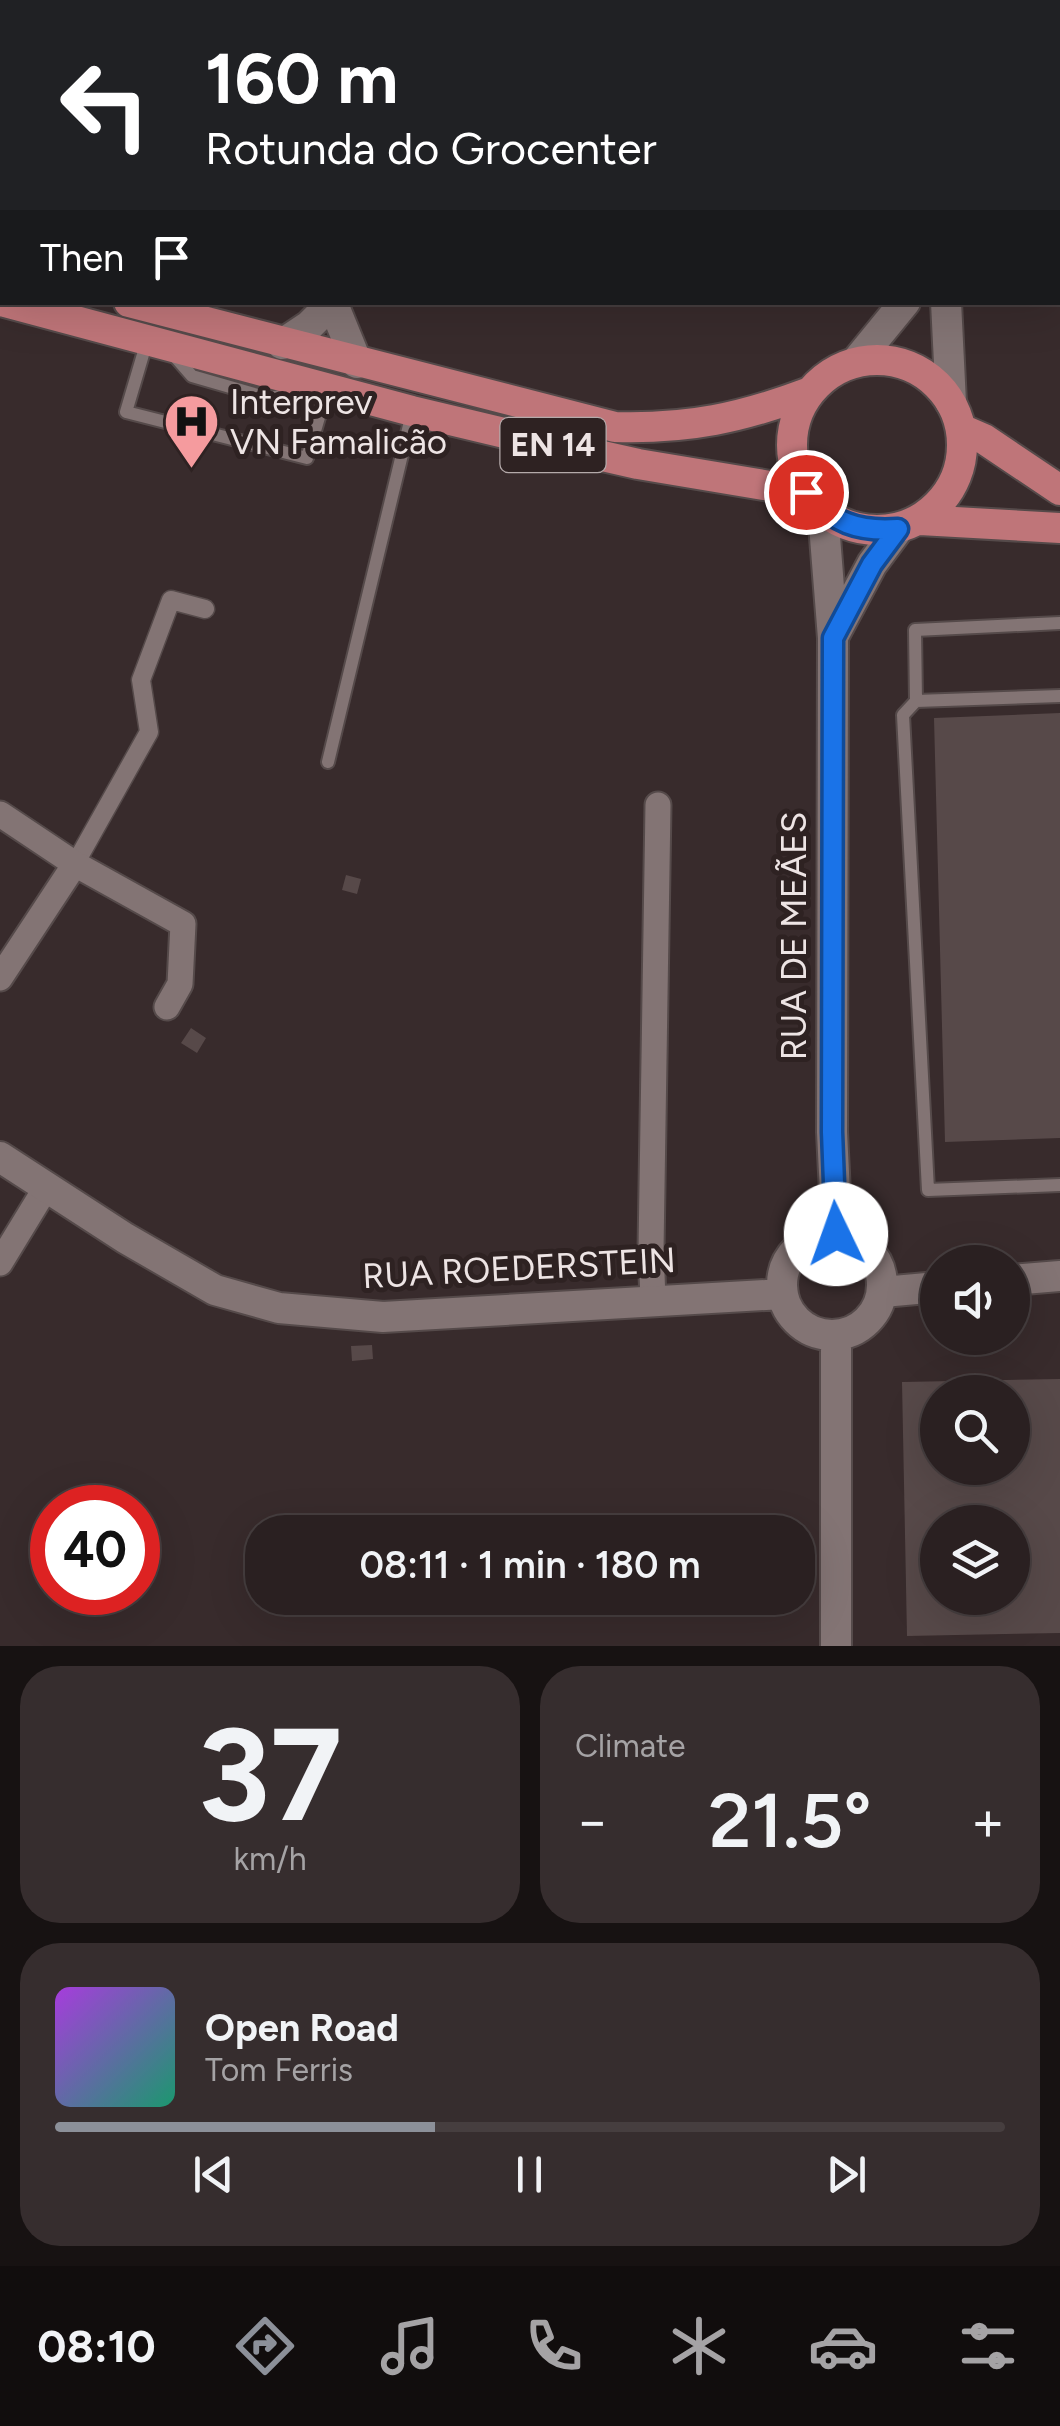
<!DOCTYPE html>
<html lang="en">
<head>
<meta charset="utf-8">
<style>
	body { margin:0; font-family:Figtree,sans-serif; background:#362d2e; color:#f1f3f6; height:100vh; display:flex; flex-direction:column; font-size:38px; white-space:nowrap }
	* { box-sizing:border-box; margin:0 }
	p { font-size:32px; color:#a5a3a5 }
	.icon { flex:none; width:55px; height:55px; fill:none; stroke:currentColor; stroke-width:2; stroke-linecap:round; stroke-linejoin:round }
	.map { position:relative; height:1646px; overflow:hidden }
	.sheet { display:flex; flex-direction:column; gap:20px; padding:20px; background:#171212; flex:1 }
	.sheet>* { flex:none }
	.banner { position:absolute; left:0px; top:0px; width:1060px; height:305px; box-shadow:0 10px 40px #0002,0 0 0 2px #463e3f; background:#202124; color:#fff; overflow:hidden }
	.fabs { position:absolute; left:920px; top:1245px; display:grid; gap:20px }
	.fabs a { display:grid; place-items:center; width:110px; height:110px; border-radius:50%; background:#2a2021; box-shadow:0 10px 40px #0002,0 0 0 2px #463e3f; font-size:50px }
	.speed { position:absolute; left:30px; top:1485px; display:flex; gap:20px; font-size:50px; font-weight:700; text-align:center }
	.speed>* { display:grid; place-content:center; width:130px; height:130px; border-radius:50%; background:#2a2021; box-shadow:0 10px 40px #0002,0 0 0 2px #463e3f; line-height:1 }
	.speed .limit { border:15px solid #d22; background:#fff; color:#111 }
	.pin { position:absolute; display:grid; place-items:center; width:85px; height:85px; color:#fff; margin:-42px; border:5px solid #fff; border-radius:50%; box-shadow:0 2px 10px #0007 }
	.me { position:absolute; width:110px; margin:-55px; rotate:357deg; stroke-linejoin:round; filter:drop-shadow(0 0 8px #0008) }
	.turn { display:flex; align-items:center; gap:35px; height:210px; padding:0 40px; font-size:45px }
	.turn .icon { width:130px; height:130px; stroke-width:2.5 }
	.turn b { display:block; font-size:70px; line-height:85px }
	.then { display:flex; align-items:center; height:95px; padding:0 40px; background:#0003; gap:20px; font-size:38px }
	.big { font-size:75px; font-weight:600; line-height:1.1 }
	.sheet .tile { flex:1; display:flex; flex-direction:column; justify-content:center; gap:15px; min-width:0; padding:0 35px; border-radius:40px; background:#362d2e }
	.sheet .dial { align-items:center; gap:0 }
	.dial b { font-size:130px; line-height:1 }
	.song { display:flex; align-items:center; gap:30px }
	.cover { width:120px; height:120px; border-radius:15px; background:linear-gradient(135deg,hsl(280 70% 55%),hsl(160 70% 35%)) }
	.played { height:10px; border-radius:5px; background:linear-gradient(90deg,#8c9099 40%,#463e3f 40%) }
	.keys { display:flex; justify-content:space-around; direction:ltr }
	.heat { display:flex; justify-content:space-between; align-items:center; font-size:55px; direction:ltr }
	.sheet .tiles { flex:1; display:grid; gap:20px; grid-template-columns:1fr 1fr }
	.tile:last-child { grid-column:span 2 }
	.trip { position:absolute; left:245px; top:1515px; width:570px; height:100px; border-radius:40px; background:#2a2021; box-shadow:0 10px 40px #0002,0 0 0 2px #463e3f; font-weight:600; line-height:100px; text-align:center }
	.menu { display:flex; height:160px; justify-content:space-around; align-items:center; background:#110d0d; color:#a5a3a5 }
	.menu .icon { width:70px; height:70px }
	.menu .selected { color:#8c9099 }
	.menu b { font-size:45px; color:#f1f3f6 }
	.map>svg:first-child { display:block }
	.building { fill:#574949; fill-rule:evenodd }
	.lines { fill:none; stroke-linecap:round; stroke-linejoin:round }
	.service-casing { stroke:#554a4a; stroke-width:16 }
	.pedestrian-casing { stroke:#554a4a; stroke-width:21 }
	.minor-casing { stroke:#554a4a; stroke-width:29 }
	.tertiary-casing { stroke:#554a4a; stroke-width:34 }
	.secondary-casing { stroke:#554a4a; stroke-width:34 }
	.primary-casing { stroke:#554a4a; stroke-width:34 }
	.service { stroke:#837474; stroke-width:12 }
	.pedestrian { stroke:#837474; stroke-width:18 }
	.minor { stroke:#837474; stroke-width:25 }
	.tertiary { stroke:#837474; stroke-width:30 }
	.secondary { stroke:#837474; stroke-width:30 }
	.primary { stroke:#bf7579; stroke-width:30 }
	.route-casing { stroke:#114b97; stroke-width:25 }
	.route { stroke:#1a73e8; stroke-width:18 }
	.labels { text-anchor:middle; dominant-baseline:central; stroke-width:10; stroke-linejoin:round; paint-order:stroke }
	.shield { fill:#2e2222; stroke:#b4aaaa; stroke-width:2.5 }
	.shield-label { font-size:32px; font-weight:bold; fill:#ede4e4 }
	.poi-label { font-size:35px; fill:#ede4e4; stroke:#2e2222; text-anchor:start }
	.street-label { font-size:35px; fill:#ede4e4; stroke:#2e2222 }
</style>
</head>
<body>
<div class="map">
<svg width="1060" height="1646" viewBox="0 0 1060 1646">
	<rect width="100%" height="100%" fill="#382b2c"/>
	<path class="building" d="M1060,713V1138L945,1142L934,718Z
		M346,875L361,879L357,894L342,890Z
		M191,1028L206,1038L197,1053L181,1043Z
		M372,1345L373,1359L352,1361L351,1346Z
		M1060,1379V1633L907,1636L902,1382ZM938,1392H1012V1468H938ZM938,1522H1012V1598H938Z"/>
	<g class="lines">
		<defs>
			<path id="service" d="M269,2L274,0
				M0,141L2,139
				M147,341L126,412L307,458L327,390
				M171,352L192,376L268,398L282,396L298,385
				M1060,623L915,630L916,701L1060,696
				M916,701L903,715L928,1190L1060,1185
				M328,762L412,413"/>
			<path id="pedestrian" d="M75,864L149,732L141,680L171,600L205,609"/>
			<path id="minor" d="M0,814L75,864L183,924L180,984L167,1007
				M0,978L75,864
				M0,1263L47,1186
				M653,1299L651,1250L658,805"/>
			<path id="tertiary" d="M410,2V0
				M333,304L357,363
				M282,344L309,326L333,302
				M823,512L833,638L832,1132L837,1234
				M834,635L872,564L898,529
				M0,1157L125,1238L215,1290L279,1308L383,1317L783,1294
				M782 1285a50 50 0 1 1 100 0a50 50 0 1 1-100 0Z
				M1012,1280L1060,1276
				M883,1292L938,1287
				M836,1336V1646"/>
			<path id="secondary" d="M1058,47L1060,44
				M946,302L951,403
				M856,362L905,302"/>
			<path id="primary" d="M0,267L2,268
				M5,302L412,411L567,448L638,464L806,492
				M129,302L615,427C689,429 741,418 810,392
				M792 445a85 85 0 1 1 170 0a85 85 0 1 1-170 0Z
				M961,429L984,439L1060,490
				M920,520L1060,528"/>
		</defs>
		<use href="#service" class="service-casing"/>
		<use href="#pedestrian" class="pedestrian-casing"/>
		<use href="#minor" class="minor-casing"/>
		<use href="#tertiary" class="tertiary-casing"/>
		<use href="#secondary" class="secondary-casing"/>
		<use href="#primary" class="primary-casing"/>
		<use href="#service" class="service"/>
		<use href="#pedestrian" class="pedestrian"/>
		<use href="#minor" class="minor"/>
		<use href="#tertiary" class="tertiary"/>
		<use href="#secondary" class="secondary"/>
		<use href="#primary" class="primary"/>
	</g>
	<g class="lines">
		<defs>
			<path id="route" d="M806,492C833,523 858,532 898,529L872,564L833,638L832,1132L836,1234"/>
		</defs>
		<use href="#route" class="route-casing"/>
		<use href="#route" class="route"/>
	</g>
	<defs>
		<symbol id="hospital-pin" viewBox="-11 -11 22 30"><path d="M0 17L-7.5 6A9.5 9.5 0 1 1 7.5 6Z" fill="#f59b9e" stroke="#2e2222"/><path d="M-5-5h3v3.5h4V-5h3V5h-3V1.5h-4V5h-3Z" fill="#111"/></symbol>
	</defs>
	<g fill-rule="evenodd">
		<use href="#hospital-pin" x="160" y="390" width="63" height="86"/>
	</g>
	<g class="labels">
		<rect class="shield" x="500.5" y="418" width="105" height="54" rx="8"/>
		<g class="shield-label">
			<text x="553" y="445">EN 14</text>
		</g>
		<g class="poi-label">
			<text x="230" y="402">Interprev<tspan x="230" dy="40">VN Famalicão</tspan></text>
		</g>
		<g class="street-label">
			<text transform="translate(794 936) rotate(-90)">RUA DE MEÃES</text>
			<text transform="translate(519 1268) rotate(-3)">RUA ROEDERSTEIN</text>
		</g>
	</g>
</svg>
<div class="fabs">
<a><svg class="icon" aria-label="sound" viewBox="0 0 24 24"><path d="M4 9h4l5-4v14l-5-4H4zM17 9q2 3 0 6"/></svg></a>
<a><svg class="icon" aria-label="search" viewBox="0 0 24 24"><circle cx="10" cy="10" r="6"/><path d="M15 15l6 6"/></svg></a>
<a><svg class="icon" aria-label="layers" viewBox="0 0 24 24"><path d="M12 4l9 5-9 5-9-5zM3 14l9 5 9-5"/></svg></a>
</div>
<div class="speed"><div class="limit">40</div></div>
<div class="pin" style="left:806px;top:492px;background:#d93025"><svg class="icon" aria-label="arrive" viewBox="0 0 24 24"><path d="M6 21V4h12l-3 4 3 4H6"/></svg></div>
<svg class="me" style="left:836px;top:1234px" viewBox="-20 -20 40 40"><circle r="19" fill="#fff"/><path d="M0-13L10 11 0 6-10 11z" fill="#1a73e8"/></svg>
<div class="trip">08:11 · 1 min · 180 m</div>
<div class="banner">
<div class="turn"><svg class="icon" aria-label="left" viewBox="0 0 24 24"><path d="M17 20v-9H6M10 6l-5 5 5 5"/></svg><div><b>160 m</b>Rotunda do Grocenter</div></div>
<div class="then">Then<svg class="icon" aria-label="arrive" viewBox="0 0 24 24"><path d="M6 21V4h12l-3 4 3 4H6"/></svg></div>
</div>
</div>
<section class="sheet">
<div class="tiles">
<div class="tile dial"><b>37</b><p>km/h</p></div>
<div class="tile"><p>Climate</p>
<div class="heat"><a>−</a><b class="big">21.5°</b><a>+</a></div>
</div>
<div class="tile">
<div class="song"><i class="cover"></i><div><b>Open Road</b><p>Tom Ferris</p></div></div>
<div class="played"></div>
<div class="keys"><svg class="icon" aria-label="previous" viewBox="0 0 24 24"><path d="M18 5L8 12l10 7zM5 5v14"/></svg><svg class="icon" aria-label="pause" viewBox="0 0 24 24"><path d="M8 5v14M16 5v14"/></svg><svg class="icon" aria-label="next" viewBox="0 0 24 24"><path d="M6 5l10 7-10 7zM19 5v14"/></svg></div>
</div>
</div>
</section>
<nav class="menu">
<b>08:10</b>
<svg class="icon selected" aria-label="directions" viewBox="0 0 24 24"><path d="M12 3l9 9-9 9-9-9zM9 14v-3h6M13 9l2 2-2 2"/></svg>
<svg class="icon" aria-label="music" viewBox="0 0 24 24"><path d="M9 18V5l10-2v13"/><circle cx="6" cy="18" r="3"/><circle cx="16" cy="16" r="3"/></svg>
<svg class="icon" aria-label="phone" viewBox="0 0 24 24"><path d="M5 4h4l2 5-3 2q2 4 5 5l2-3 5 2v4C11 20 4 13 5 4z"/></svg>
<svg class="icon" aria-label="climate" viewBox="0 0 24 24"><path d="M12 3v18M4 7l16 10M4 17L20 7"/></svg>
<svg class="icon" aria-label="car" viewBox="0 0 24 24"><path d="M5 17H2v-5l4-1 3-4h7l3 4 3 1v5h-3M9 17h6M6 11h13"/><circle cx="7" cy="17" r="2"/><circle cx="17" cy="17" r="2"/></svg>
<svg class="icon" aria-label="filters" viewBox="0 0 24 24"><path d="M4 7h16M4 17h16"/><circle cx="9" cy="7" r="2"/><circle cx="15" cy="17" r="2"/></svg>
</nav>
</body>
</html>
